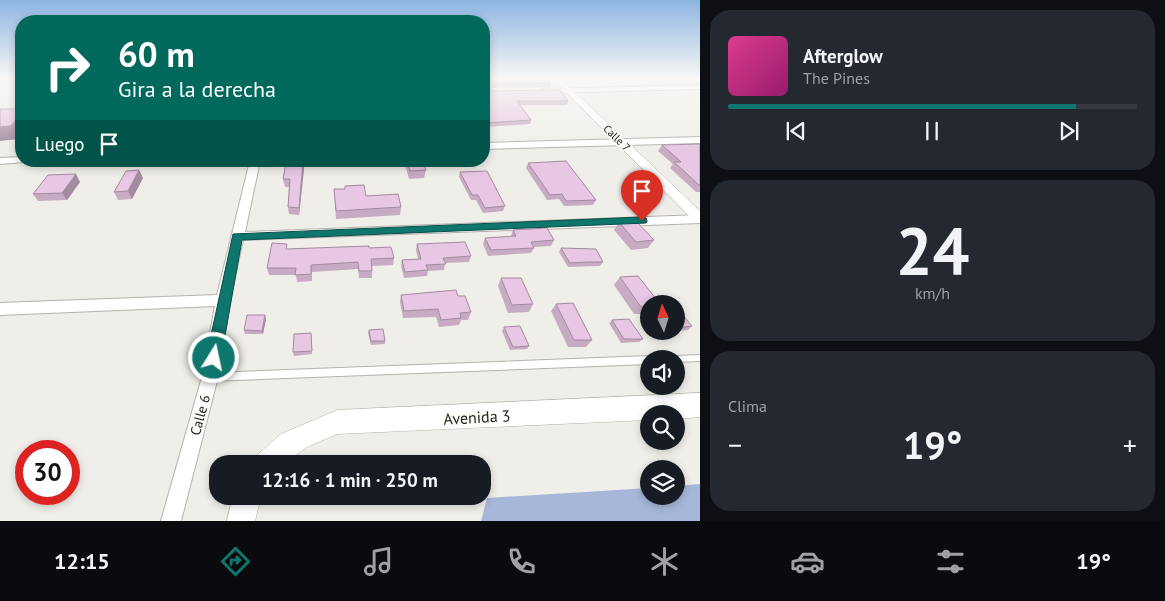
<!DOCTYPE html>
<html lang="es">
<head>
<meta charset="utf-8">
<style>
	body { margin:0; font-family:"PT Sans",sans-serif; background:#242831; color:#f1f3f6; height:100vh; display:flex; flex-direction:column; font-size:19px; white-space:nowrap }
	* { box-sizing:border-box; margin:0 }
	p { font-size:16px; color:#9ea1a6 }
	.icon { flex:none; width:28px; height:28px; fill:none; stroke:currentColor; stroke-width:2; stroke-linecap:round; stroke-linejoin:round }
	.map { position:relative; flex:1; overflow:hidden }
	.drawer { display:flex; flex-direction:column; gap:10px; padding:10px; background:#0d0f14; width:465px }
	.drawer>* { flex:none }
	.top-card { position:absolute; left:15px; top:15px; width:475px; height:152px; border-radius:20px; box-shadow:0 2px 8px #0003; background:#00695c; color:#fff; overflow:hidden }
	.needle { width:32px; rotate:356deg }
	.tools { position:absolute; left:640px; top:295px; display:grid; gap:10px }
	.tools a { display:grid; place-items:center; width:45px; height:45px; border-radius:50%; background:#171b24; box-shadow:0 2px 8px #0003; font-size:25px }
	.speed { position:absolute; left:15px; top:440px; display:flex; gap:10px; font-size:25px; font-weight:700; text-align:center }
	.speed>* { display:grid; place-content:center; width:65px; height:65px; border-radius:50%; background:#171b24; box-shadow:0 2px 8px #0003; line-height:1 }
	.speed .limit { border:8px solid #d22; background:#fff; color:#111 }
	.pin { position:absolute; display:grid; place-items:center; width:42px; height:42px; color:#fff; margin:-51px -21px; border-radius:50% 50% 50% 0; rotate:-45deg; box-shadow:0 0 5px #0007 }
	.pin .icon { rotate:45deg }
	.me { position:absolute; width:55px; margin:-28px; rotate:10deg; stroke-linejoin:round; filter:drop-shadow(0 0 4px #0008) }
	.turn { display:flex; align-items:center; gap:18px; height:105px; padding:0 20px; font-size:22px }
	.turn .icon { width:65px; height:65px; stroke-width:2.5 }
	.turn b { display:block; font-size:35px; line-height:42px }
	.then { display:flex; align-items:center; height:48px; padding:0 20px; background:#0003; gap:10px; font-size:19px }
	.big { font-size:38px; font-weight:700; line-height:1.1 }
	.drawer .tile { flex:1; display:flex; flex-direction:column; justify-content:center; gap:8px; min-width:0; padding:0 18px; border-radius:20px; background:#242831 }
	.drawer .dial { align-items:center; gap:0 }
	.dial b { font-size:65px; line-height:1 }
	.song { display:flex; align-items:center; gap:15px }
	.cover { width:60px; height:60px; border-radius:8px; background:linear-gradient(135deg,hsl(330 70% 55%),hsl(320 70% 35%)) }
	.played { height:5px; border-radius:2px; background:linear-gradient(90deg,#0f766e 85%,#363941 85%) }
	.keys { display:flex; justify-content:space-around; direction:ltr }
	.heat { display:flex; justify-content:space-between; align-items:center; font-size:28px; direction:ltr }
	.trip { position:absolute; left:209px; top:455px; width:282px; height:50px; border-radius:20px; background:#171b24; box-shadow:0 2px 8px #0003; font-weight:700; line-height:50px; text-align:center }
	.menu { display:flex; height:80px; justify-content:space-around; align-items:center; background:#090b0e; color:#9ea1a6 }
	.menu .icon { width:35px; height:35px }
	.menu .active { color:#0f766e }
	.menu b { font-size:22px; color:#f1f3f6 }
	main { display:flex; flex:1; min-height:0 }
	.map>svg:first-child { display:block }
	.water { fill:#a6b7d9 }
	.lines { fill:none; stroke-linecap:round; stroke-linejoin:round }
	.service-casing { stroke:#b4b2ad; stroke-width:2 }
	.minor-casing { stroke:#b4b2ad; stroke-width:2 }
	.tertiary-casing { stroke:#b4b2ad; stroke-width:1 }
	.secondary-casing { stroke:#b4b2ad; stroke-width:1 }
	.service { fill:#fff; fill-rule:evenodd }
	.minor { fill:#fff; fill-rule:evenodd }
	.tertiary { fill:#fff; fill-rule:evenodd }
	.secondary { fill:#fff; fill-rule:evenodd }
	.wall { fill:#c7abc3 }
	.shaded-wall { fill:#a28b9f }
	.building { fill:#e7c7e3; stroke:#a28b9f }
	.route { fill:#0f766e; stroke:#0a4d48 }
	.labels { text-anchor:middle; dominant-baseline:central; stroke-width:4; stroke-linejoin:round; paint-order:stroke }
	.far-street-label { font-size:11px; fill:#232321; stroke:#fdfcf6 }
	.street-label { font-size:14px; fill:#232321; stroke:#fdfcf6 }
	.near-street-label { font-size:16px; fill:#232321; stroke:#fdfcf6 }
</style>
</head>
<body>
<main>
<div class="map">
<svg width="700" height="521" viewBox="0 0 700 521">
	<rect width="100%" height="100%" fill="#f0eee9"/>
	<path class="water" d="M700,484V521H481L487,498L649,488V496H676V486Z"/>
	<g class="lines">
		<defs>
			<path id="service" d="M700,355V361L676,362V359H672L673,357L676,356Z
				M649,356L652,359H649V364L211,381L208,380L207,377L208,374L211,373Z"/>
			<path id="minor" d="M696,78H700V80L697,79Z
				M700,85V89L544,93L540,91L544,89Z
				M700,137V143L484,149V143Z
				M21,157V161L24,162L0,164V158Z
				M250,161H260L245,232L700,215V223L243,240L230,300L218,377L181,521H161L202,377L215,306L0,315V303L217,295Z"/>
			<path id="tertiary" d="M552,78H560L700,211V223L695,222Z"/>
			<path id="secondary" d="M700,393V417L676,419V414H649V420L337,434L307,447L284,464H253L257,455L281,434L337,410Z
				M233,496H261L255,521H227Z"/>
		</defs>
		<use href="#service" class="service-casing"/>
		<use href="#minor" class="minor-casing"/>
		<use href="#tertiary" class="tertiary-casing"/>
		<use href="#secondary" class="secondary-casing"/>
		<use href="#service" class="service"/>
		<use href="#minor" class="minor"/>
		<use href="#tertiary" class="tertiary"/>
		<use href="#secondary" class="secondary"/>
	</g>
	<path class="wall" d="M0,78H21V81L0,82Z
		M484,78L551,83L550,87L484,88Z
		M586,78H695L694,79Z
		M484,91L568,101L567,105H520L531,120L530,124L484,127Z
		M700,144V192H696L670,168L673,164L658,151L662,145Z
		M404,161H422L426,170L424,178L409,179Z
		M303,162L304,169L299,215L289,214L288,207L289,187H285L283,179Z
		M528,163L596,200L593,205L564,206L559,199L547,200L526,168Z
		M139,170L143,178L132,199L118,200L114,192Z
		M460,172L505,206L503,211L483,213L476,200H471L459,177Z
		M80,182L67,200L38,201L33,194Z
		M334,189L366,196L401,207L400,215L336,219Z
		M619,222L654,240L648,248L631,250L614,230Z
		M513,230L554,240L551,246L534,247V248L531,253L488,256L483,244L485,238L511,236Z
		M417,244L471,256L469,262L445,263L444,270L428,271L427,276L404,278L401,266L402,260L418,259L416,250Z
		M369,248L394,258L393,265L372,266V278H359L358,269L312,272V281L297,282L296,275H269L267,268L288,249Z
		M561,248L603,262L600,266L568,267L559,252Z
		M620,277L649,304V314H634L614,285Z
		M501,278L533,304L529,312L508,313L498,286Z
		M401,295L458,296L471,312L468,320H461L459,325L439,327L436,317L403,318L400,302Z
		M556,304L592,340L586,347H568L551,311Z
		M676,313L692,326L688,330L676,331Z
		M266,319L263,334H245L244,330Z
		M612,320L643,339L639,342L621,343L609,323Z
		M504,327L529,346L527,349L510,350L502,331Z
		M369,330L385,341V344L371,345L368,333Z
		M312,336V354L294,356L293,352Z"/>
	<path class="shaded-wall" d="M21,116V137L19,139L0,141V127Z
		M303,162L304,169L299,215V208Z
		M139,170L143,178L132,199L128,191Z
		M76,174L80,182L67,200L62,193Z
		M265,315L266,319L263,334L262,331Z"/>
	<path class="building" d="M484,78H546L551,83L485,84L484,91Z
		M560,90L568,101H517L531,120L484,123V91Z
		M0,109H21V116L10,126L0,127Z
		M700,144V186L674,162H681L662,145Z
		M407,161H422L426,170L410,171Z
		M566,161L596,200L566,201L562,194L550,195L528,163Z
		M286,162H303L299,208L288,207L290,179H283Z
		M139,170L128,191L114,192L126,171Z
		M487,171L505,206L485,208L478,195H472L460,172Z
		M76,174L62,193L33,194L48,175Z
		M364,185L366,196L398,194L401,207L336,211L334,189H345V186Z
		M636,221L654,240L636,242L619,222Z
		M547,228L554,240L531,242L534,248L491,250L485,238L516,236L513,230Z
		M465,242L471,256L443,258L446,264L426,265L428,270L405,272L402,260L421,259L417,244Z
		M272,243L287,244L286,249L369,246V248L391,247L394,258L371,259L372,271H359L358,262L311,265V274L295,275L296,268H267Z
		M561,248L596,249L603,262H588L570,263Z
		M638,276L660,304H649V306L641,307L620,277Z
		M501,278H521L533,304L512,305Z
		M456,290L458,296H465L471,312L460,313L461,318L441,320L438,309L404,311L401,295Z
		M573,303L592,340H574L556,304Z
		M676,313H681L692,326L678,328L676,326Z
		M247,315H265L262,331L244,330Z
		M629,319L643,339H624L612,320Z
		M520,326L529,346L513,347L504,327Z
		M383,329L385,341H371L369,330Z
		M311,333L312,351L293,352L294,334Z"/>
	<linearGradient id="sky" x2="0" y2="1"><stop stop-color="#8db5e2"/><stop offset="0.52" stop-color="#f8f7f5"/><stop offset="1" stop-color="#f8f7f5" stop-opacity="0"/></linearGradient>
	<rect width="700" height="151" fill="url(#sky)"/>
	<path class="route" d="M642,217L646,218L647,221L646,223L242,240L221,358L218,363L214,364L209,363L206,358L233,234Z"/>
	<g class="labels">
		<g class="far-street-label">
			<text transform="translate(617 138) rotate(44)">Calle 7</text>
		</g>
		<g class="street-label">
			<text transform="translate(200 415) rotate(-75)">Calle 6</text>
		</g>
		<g class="near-street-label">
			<text transform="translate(477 417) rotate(-3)">Avenida 3</text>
		</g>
	</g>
</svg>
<div class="tools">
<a><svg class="needle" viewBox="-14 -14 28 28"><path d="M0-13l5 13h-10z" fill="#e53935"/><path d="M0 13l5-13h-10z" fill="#9ea1a6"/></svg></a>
<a><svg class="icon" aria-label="sound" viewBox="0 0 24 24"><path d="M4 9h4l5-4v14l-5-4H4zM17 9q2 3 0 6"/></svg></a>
<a><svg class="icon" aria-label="search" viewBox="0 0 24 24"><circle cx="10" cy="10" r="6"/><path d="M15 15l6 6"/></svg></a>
<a><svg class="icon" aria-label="layers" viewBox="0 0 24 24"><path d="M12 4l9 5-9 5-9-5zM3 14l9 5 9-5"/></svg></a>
</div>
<div class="speed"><div class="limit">30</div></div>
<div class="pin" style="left:642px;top:221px;background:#d93025"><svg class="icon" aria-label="arrive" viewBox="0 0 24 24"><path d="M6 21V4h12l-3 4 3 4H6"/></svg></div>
<svg class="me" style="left:214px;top:358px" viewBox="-20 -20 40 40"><circle r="17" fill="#0f766e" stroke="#fff" stroke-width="3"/><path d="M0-11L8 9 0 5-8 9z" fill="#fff"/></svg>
<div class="trip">12:16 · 1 min · 250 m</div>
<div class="top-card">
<div class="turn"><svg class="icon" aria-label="right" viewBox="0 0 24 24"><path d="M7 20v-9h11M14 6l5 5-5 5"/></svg><div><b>60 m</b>Gira a la derecha</div></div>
<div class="then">Luego<svg class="icon" aria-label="arrive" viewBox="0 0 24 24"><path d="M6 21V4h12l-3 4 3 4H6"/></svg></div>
</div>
</div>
<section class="drawer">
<div class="tile">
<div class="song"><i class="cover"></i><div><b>Afterglow</b><p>The Pines</p></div></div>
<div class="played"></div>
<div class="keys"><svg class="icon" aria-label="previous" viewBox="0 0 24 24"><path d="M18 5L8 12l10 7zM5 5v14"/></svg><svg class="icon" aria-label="pause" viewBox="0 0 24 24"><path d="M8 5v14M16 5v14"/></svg><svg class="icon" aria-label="next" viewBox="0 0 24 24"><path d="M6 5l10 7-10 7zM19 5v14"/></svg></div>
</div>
<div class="tile dial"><b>24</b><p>km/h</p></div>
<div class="tile"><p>Clima</p>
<div class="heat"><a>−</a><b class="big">19°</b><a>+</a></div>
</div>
</section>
</main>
<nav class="menu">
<b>12:15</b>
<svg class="icon active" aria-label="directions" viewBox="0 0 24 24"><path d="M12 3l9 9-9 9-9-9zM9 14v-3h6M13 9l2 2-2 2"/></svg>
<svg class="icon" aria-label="music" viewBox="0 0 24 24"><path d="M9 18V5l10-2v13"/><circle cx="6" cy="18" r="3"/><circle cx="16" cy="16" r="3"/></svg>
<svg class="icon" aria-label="phone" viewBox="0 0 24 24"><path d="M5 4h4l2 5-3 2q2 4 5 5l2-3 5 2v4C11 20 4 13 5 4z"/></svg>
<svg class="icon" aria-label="climate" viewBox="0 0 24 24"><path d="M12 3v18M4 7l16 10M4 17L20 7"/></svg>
<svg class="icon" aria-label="car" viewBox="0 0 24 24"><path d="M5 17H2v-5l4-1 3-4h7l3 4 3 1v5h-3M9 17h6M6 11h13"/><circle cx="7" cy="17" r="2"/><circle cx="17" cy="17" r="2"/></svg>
<svg class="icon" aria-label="filters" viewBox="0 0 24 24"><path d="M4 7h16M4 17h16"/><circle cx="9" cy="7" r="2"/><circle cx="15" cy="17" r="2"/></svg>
<b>19°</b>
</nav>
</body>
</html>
